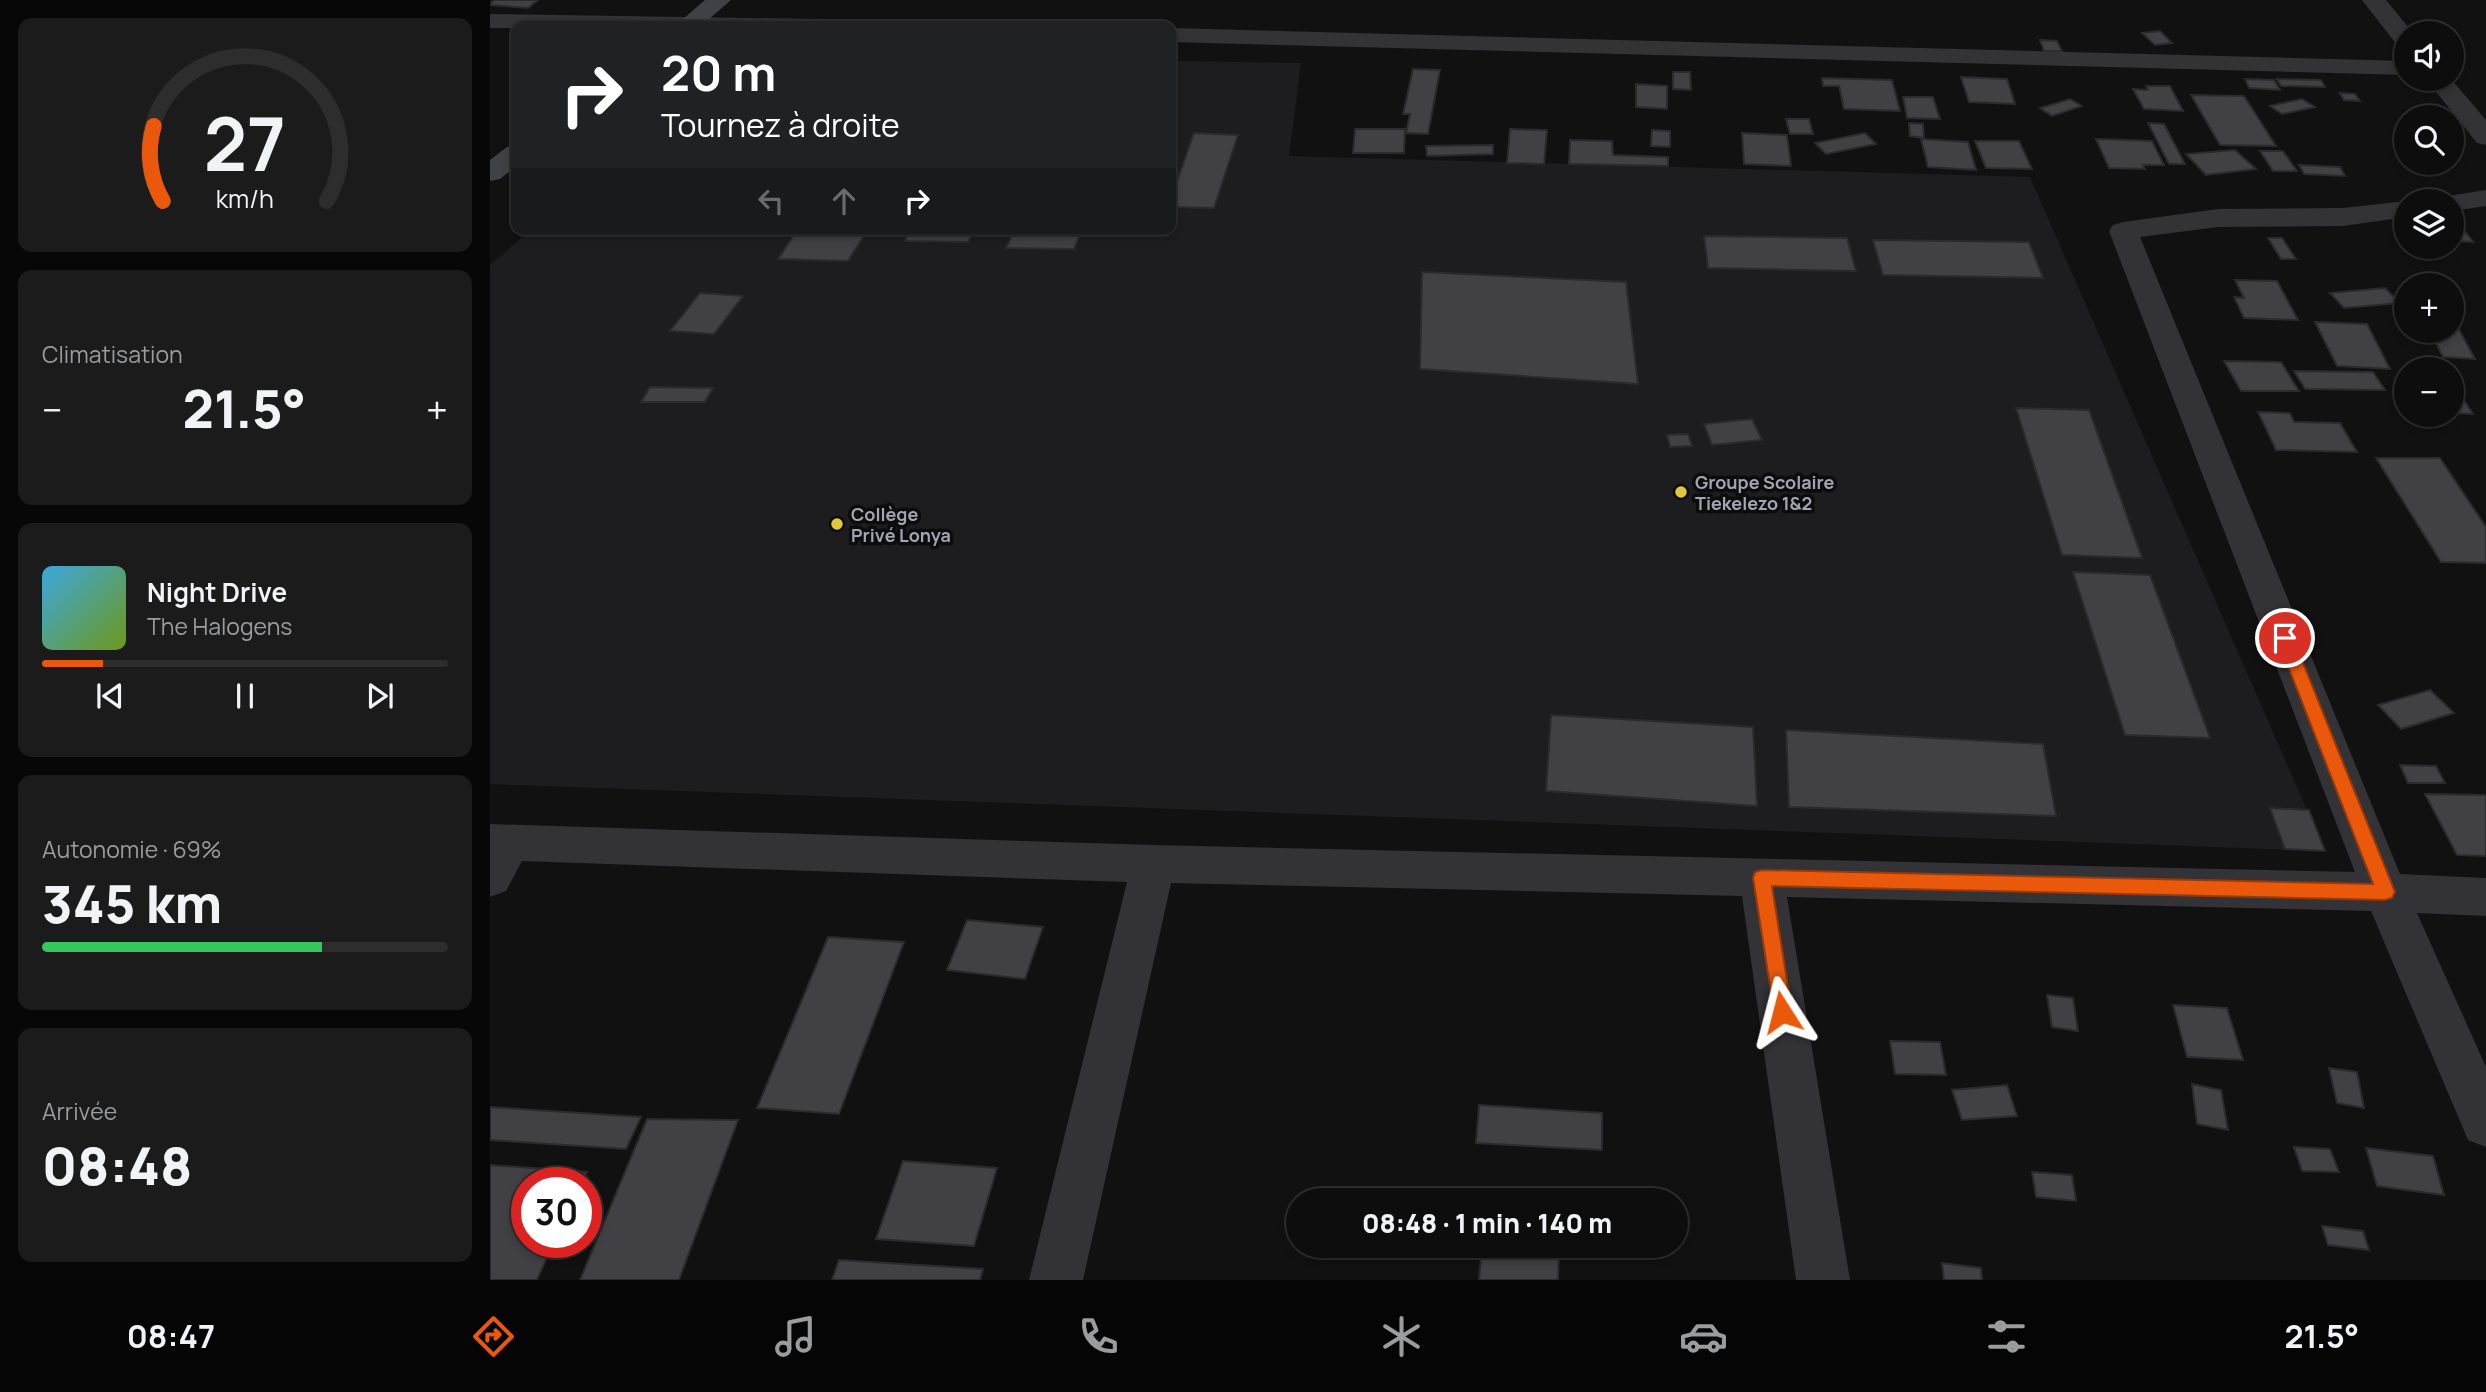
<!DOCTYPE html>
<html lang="fr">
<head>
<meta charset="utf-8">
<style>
	body { margin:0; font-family:Manrope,sans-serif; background:#1b1b1c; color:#f1f3f6; height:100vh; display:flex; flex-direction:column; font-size:26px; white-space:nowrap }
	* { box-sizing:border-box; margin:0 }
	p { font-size:23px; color:#9a9c9e }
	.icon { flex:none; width:38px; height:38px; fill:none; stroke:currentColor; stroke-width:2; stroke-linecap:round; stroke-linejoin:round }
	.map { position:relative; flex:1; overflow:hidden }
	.drawer { display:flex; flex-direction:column; gap:18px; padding:18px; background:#070708; width:490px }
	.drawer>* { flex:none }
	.banner { position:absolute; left:21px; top:21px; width:665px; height:214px; border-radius:14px; box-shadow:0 4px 10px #0003,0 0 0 2px #2d2d2e; background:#202124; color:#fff; overflow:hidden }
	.controls { position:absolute; left:1904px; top:21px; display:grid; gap:14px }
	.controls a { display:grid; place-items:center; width:70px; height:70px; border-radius:50%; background:#0d0d0e; box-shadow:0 4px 10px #0003,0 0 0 2px #2d2d2e; font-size:35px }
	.speed { position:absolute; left:21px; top:1167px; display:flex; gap:14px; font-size:35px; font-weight:700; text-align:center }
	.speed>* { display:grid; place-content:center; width:91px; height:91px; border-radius:50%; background:#0d0d0e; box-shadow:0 4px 10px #0003,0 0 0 2px #2d2d2e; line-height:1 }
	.speed .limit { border:10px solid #d22; background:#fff; color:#111 }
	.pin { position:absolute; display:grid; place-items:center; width:60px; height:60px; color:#fff; margin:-30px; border:4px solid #fff; border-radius:50%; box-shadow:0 2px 7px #0007 }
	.me { position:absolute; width:77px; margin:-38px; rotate:351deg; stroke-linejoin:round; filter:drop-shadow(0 0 5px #0008) }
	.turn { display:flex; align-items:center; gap:24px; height:147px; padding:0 35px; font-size:32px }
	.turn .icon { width:91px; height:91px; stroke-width:2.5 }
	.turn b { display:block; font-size:49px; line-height:60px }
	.lanes { display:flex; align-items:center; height:66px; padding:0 35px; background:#0003; justify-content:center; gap:35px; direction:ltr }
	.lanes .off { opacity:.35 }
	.big { font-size:52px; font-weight:800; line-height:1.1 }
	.drawer .card { flex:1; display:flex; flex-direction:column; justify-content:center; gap:10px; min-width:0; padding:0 24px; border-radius:14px; background:#1b1b1c }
	.drawer .dial { align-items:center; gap:0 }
	.dial svg { height:182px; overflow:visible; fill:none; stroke:#2d2d2e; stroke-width:7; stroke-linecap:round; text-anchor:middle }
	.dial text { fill:#f1f3f6; stroke:none }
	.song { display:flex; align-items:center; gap:21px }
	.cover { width:84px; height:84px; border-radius:10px; background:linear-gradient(135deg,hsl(200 70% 55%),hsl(80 70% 35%)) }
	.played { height:7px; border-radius:4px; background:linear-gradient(90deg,#ea580c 15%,#2d2d2e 15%) }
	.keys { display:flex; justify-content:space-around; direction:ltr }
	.heat { display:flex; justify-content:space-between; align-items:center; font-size:38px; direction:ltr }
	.charge { height:10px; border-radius:5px; background:linear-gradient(90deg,#34c759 69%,#2d2d2e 0) }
	.trip { position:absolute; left:796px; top:1188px; width:402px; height:70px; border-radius:35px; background:#0d0d0e; box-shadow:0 4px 10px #0003,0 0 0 2px #2d2d2e; font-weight:800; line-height:70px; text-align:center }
	.menu { display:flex; height:112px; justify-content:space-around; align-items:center; background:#050506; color:#9a9c9e }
	.menu .icon { width:49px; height:49px }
	.menu .current { color:#ea580c }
	.menu b { font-size:32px; color:#f1f3f6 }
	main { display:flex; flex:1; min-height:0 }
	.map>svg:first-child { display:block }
	.built { fill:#1d1d1f }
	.building { fill:#404045; stroke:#2b2b2e; stroke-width:2 }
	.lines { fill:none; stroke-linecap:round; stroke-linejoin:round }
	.minor { fill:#323237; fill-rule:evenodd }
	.secondary { fill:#404146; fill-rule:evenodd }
	.route { fill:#ea580c; stroke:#983908; stroke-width:2 }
	.poi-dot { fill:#e1c83a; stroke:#0c0c0d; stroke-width:2.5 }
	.labels { text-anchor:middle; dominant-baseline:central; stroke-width:7; stroke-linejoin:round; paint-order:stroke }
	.poi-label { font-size:18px; font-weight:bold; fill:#a3a5b2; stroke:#0c0c0d; text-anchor:start }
</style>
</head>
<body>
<main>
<section class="drawer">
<div class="card dial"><svg viewBox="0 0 100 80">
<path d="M14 69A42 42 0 1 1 86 69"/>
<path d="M14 69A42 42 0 0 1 10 36" stroke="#ea580c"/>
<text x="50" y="56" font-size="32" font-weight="700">27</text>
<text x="50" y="72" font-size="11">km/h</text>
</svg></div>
<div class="card"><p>Climatisation</p>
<div class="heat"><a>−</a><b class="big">21.5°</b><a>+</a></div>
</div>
<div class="card">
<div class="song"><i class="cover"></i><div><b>Night Drive</b><p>The Halogens</p></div></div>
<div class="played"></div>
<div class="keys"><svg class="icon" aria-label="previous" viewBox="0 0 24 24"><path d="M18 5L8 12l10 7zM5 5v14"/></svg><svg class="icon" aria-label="pause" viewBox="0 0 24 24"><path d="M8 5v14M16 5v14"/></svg><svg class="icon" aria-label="next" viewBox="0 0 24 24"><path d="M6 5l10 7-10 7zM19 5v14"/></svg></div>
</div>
<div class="card"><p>Autonomie · 69%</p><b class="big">345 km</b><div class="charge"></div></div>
<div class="card"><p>Arrivée</p><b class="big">08:48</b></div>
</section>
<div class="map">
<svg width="1996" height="1280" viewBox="0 0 1996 1280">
	<rect width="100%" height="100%" fill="#111112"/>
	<path class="built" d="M681,61L811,63L799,156L1540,177L1835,851L0,784V265L42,229H681Z"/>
	<path class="building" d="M3,0H48L38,8L0,5Z
		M1670,31L1682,43L1665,45L1652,33Z
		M1550,40L1567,41L1572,51H1554Z
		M923,69L950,70L938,134L916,133L920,114H913Z
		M1183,72H1200L1201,90L1183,89Z
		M1471,77L1517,79L1525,104L1479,102Z
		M1332,78L1402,80L1410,111L1354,109L1349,86H1333Z
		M1755,79L1784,80L1790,90L1759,88Z
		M1787,79L1831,80L1835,87L1791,86Z
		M1146,84L1177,86V109L1146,107Z
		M1656,86H1680L1693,111L1654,109L1643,89L1658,90Z
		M1850,93L1865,94L1870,101L1854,100Z
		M1701,95L1754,96L1786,146L1730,145Z
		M1413,97H1443L1450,119L1417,118Z
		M1580,99L1592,106L1562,116L1550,108Z
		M1812,99L1825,107L1792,114L1780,106Z
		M1296,119H1319L1323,134H1300Z
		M1419,123L1433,124L1434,138L1420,136Z
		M1658,123L1674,124L1695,164H1679Z
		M865,129H915L914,153H863Z
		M1020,129L1057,130L1054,164L1017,163Z
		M1162,130L1180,131V147L1161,146Z
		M704,133L748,135L724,208L681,207V198Z
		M1252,133L1297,135L1301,166L1254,164Z
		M1375,133L1386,144L1336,154L1325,143Z
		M1431,139L1478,142L1486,170L1438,167Z
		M1606,139L1662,141L1674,165H1653L1655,169L1619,168Z
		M1080,140L1122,141L1123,155L1178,157V166L1079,164Z
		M1485,141H1529L1542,169L1496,168Z
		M1003,145V154L937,156L936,146Z
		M1745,150L1766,169L1716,175L1696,154Z
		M1770,151H1793L1807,171H1783Z
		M1809,165L1850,167L1855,176L1814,174Z
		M308,229H378L358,261L288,259Z
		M421,229H485L478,242L415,241Z
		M525,229H592L584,249L516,248Z
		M1962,229L1974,230L1983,242L1966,241Z
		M1214,236L1357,238L1366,271L1218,268Z
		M1778,238H1792L1806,259H1791Z
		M1383,240L1539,242L1553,278L1393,275Z
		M932,272L1136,282L1148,384L930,369Z
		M1745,280L1787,281L1808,320L1754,318L1744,297L1754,298Z
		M1895,288L1910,303L1854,308L1840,293Z
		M210,293L253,296L224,334L180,331Z
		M1825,322L1877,324L1900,369L1847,366Z
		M1962,324H1966L1985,359L1953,357L1940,331H1962Z
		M1734,361L1791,362L1809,391H1751Z
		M1804,371L1883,372L1895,390L1815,389Z
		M1962,381L1964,385L1983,414L1962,413Z
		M160,387L223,388L215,402H151Z
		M1526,408L1599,410L1652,558L1572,555Z
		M1768,412L1800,413L1804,422L1850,423L1867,452L1786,450Z
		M1262,419L1272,440L1222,445L1214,424Z
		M1198,434L1202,446L1180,447L1177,435Z
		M1886,458H1950L1996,527V563L1951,562Z
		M1583,572L1660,575L1720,738L1635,735Z
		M1940,690L1964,713L1911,729L1888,705Z
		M1061,715L1263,727L1267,806L1056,791Z
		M1296,730L1553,744L1566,816L1299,807Z
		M1910,765L1946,766L1955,783H1918Z
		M1935,794L1996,795V856L1967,855Z
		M1780,808L1819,810L1835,851L1795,849Z
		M477,920L553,927L535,979L457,970Z
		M338,937L414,942L349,1114L267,1108Z
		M1557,995L1583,998L1588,1031L1562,1027Z
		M1683,1005L1737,1008L1753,1060L1697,1057Z
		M1400,1041L1450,1042L1456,1075L1405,1074Z
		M1839,1068L1867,1072L1874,1108L1847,1103Z
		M1702,1084L1731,1090L1738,1130L1707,1124Z
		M1517,1085L1527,1116L1472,1120L1462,1090Z
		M989,1105L1112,1113V1150L986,1143Z
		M0,1107L151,1117L136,1149L0,1140Z
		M157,1119L248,1120L189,1280H90Z
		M1804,1147L1840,1149L1849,1172L1812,1171Z
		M1876,1148L1943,1156L1954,1195L1887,1186Z
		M413,1161L507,1168L484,1246L386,1239Z
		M0,1165L97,1172L92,1183H37V1242H64L47,1280H0Z
		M1542,1172L1582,1175L1586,1201L1546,1197Z
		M1832,1226L1873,1231L1879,1250L1838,1245Z
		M992,1246H1069L1068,1280H989Z
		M349,1260L493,1269L490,1280H342Z
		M1452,1263L1491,1268L1492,1280H1454Z"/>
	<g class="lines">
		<path class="minor" d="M1872,0H1896L1923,33H1916V47L1907,45Z
			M0,14L331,19L339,21L343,26L0,28Z
			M681,28L1916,61V75L681,42Z
			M1936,79H1961L1996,120V145L1987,143Z
			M1996,190V206L1962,211V201H1949L1952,197Z
			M1916,201V217L1853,226L1728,227L1650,237L1910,874L1996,878V916L1927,913L1996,1067V1147L1978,1140L1881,911L1297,897L1360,1280H1306L1252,896L681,883L593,1280H539L637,882L32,861L16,891L0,897V824L663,845L1865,872L1619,231L1623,225L1633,222L1728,209L1853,208L1916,201H1919Z"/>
		<path class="secondary" d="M215,0H241L211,26H185Z
			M26,145V166L10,179L0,181V160L17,147Z"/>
	</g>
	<path class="route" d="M1795,632L1803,638L1905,892L1902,898L1895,900L1282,886L1302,1012L1299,1018L1292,1021L1285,1018L1263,878L1265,872L1272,870L1883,884L1787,638Z"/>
	<g class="poi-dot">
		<circle cx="1191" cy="492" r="7"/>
		<circle cx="347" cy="524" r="7"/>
	</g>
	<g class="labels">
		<g class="poi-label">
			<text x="1205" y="482">Groupe Scolaire<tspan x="1205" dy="21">Tiekelezo 1&amp;2</tspan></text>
			<text x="361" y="514">Collège<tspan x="361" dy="21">Privé Lonya</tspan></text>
		</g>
	</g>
</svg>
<div class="controls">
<a><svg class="icon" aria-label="sound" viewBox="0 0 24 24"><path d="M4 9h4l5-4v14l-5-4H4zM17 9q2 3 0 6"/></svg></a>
<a><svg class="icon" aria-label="search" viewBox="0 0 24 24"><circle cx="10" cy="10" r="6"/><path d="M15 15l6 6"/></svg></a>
<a><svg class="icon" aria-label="layers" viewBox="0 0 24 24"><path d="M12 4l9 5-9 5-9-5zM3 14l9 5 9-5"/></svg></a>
<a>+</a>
<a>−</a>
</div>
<div class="speed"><div class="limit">30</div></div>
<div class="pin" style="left:1795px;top:638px;background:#d93025"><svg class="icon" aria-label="arrive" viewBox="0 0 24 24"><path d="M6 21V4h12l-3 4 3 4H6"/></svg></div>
<svg class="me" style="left:1292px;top:1012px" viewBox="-20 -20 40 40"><path d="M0-17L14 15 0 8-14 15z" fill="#ea580c" stroke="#fff" stroke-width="4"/></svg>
<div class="trip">08:48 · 1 min · 140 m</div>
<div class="banner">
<div class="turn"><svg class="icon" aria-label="right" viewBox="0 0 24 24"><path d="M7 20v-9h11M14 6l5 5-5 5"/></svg><div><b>20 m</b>Tournez à droite</div></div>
<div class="lanes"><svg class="icon off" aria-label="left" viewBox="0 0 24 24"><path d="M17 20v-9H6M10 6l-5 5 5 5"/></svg><svg class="icon off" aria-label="ahead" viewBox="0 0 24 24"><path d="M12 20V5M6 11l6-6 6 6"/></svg><svg class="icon" aria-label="right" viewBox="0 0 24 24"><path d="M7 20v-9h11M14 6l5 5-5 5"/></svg></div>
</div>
</div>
</main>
<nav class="menu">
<b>08:47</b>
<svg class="icon current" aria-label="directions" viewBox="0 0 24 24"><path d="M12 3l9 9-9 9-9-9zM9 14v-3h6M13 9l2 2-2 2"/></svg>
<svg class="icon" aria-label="music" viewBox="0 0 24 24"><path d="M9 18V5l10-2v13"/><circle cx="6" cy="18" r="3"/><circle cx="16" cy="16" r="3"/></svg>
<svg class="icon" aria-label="phone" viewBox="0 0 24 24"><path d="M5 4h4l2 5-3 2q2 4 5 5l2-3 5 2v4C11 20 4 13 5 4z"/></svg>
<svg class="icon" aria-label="climate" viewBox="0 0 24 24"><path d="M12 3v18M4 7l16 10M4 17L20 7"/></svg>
<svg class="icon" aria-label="car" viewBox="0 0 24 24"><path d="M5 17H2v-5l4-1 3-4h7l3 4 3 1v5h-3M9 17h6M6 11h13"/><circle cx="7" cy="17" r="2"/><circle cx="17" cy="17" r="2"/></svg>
<svg class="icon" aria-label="filters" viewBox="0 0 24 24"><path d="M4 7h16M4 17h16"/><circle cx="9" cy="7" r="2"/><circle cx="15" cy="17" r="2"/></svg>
<b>21.5°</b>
</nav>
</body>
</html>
